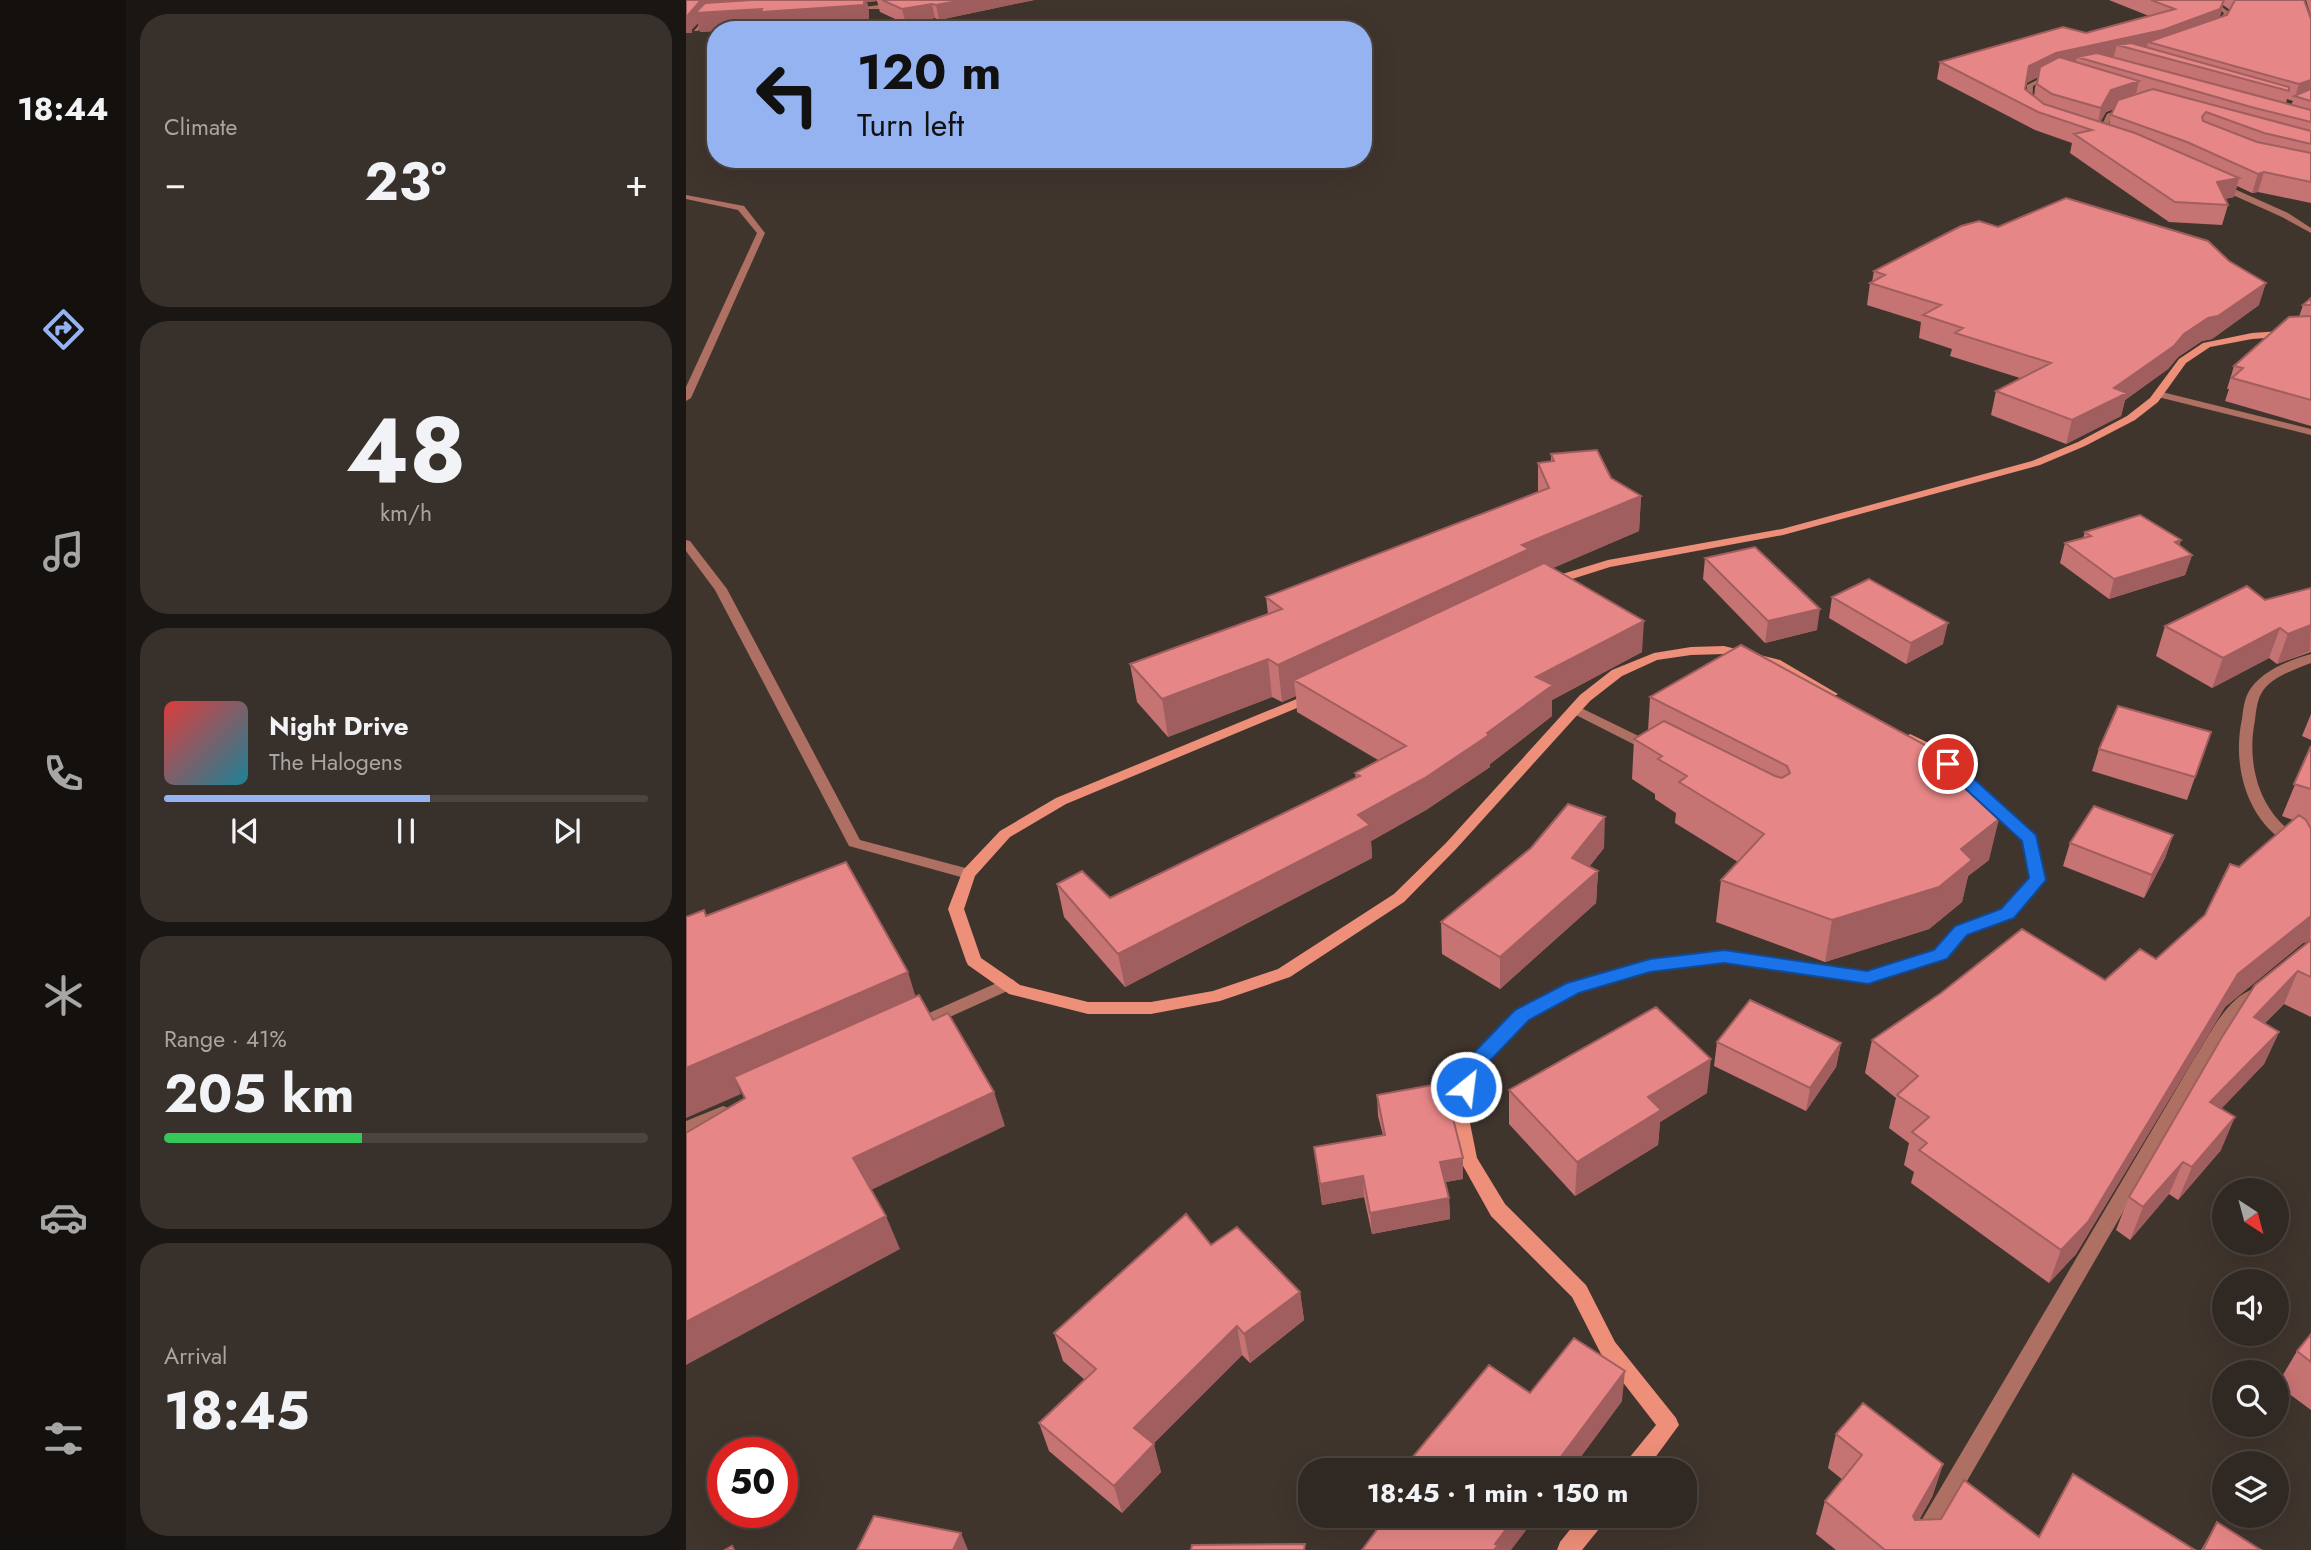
<!DOCTYPE html>
<html lang="en">
<head>
<meta charset="utf-8">
<style>
	body { margin:0; font-family:Jost,sans-serif; background:#38302a; color:#f1f3f6; height:100vh; display:flex; flex-direction:column; font-size:26px; white-space:nowrap }
	* { box-sizing:border-box; margin:0 }
	p { font-size:23px; color:#a8a6a5 }
	.icon { flex:none; width:38px; height:38px; fill:none; stroke:currentColor; stroke-width:2; stroke-linecap:round; stroke-linejoin:round }
	.map { position:relative; flex:1; overflow:hidden }
	.drawer { display:flex; flex-direction:column; gap:14px; padding:14px; background:#1a1613; width:560px }
	.drawer>* { flex:none }
	.guide { position:absolute; left:21px; top:21px; width:665px; height:147px; border-radius:28px; box-shadow:0 7px 28px #0002,0 0 0 2px #4b4440; background:#95b2f1; color:#111; overflow:hidden }
	.needle { width:46px; rotate:144deg }
	.fabs { position:absolute; left:1526px; top:1178px; display:grid; gap:14px }
	.fabs a { display:grid; place-items:center; width:77px; height:77px; border-radius:50%; background:#302822; box-shadow:0 7px 28px #0002,0 0 0 2px #4b4440; font-size:35px }
	.speed { position:absolute; left:21px; top:1437px; display:flex; gap:14px; font-size:35px; font-weight:700; text-align:center }
	.speed>* { display:grid; place-content:center; width:91px; height:91px; border-radius:50%; background:#302822; box-shadow:0 7px 28px #0002,0 0 0 2px #4b4440; line-height:1 }
	.speed .limit { border:10px solid #d22; background:#fff; color:#111 }
	.pin { position:absolute; display:grid; place-items:center; width:60px; height:60px; color:#fff; margin:-30px; border:4px solid #fff; border-radius:50%; box-shadow:0 2px 7px #0007 }
	.me { position:absolute; width:77px; margin:-38px; rotate:29deg; stroke-linejoin:round; filter:drop-shadow(0 0 5px #0008) }
	.turn { display:flex; align-items:center; gap:24px; height:147px; padding:0 35px; font-size:32px }
	.turn .icon { width:91px; height:91px; stroke-width:2.5 }
	.turn b { display:block; font-size:49px; line-height:60px }
	.big { font-size:52px; font-weight:700; line-height:1.1 }
	.drawer .widget { flex:1; display:flex; flex-direction:column; justify-content:center; gap:10px; min-width:0; padding:0 24px; border-radius:28px; background:#38302a }
	.drawer .dial { align-items:center; gap:0 }
	.dial b { font-size:91px; line-height:1 }
	.song { display:flex; align-items:center; gap:21px }
	.cover { width:84px; height:84px; border-radius:10px; background:linear-gradient(135deg,hsl(0 70% 55%),hsl(190 70% 35%)) }
	.played { height:7px; border-radius:4px; background:linear-gradient(90deg,#95b2f1 55%,#4b4440 55%) }
	.keys { display:flex; justify-content:space-around; direction:ltr }
	.heat { display:flex; justify-content:space-between; align-items:center; font-size:38px; direction:ltr }
	.charge { height:10px; border-radius:5px; background:linear-gradient(90deg,#34c759 41%,#4b4440 0) }
	.trip { position:absolute; left:612px; top:1458px; width:399px; height:70px; border-radius:28px; background:#302822; box-shadow:0 7px 28px #0002,0 0 0 2px #4b4440; font-weight:700; line-height:70px; text-align:center }
	main { display:flex; flex:1; min-height:0 }
	.menu { display:flex; flex-direction:column; width:126px; justify-content:space-around; align-items:center; background:#13100e; color:#a8a6a5 }
	.menu .icon { width:49px; height:49px }
	.menu .current { color:#95b2f1 }
	.menu b { font-size:32px; color:#f1f3f6 }
	.map>svg:first-child { display:block }
	.lines { fill:none; stroke-linecap:round; stroke-linejoin:round }
	.street { fill:#ad7062; fill-rule:evenodd }
	.secondary { fill:#ee8f79; fill-rule:evenodd }
	.wall { fill:#c67373; fill-rule:evenodd }
	.shaded-wall { fill:#a15e5e }
	.building { fill:#e68686; stroke:#a15e5e; stroke-width:2 }
	.route { fill:#1a73e8; stroke:#114b97; stroke-width:2 }
</style>
</head>
<body>
<main>
<nav class="menu">
<b>18:44</b>
<svg class="icon current" aria-label="directions" viewBox="0 0 24 24"><path d="M12 3l9 9-9 9-9-9zM9 14v-3h6M13 9l2 2-2 2"/></svg>
<svg class="icon" aria-label="music" viewBox="0 0 24 24"><path d="M9 18V5l10-2v13"/><circle cx="6" cy="18" r="3"/><circle cx="16" cy="16" r="3"/></svg>
<svg class="icon" aria-label="phone" viewBox="0 0 24 24"><path d="M5 4h4l2 5-3 2q2 4 5 5l2-3 5 2v4C11 20 4 13 5 4z"/></svg>
<svg class="icon" aria-label="climate" viewBox="0 0 24 24"><path d="M12 3v18M4 7l16 10M4 17L20 7"/></svg>
<svg class="icon" aria-label="car" viewBox="0 0 24 24"><path d="M5 17H2v-5l4-1 3-4h7l3 4 3 1v5h-3M9 17h6M6 11h13"/><circle cx="7" cy="17" r="2"/><circle cx="17" cy="17" r="2"/></svg>
<svg class="icon" aria-label="filters" viewBox="0 0 24 24"><path d="M4 7h16M4 17h16"/><circle cx="9" cy="7" r="2"/><circle cx="15" cy="17" r="2"/></svg>
</nav>
<section class="drawer">
<div class="widget"><p>Climate</p>
<div class="heat"><a>−</a><b class="big">23°</b><a>+</a></div>
</div>
<div class="widget dial"><b>48</b><p>km/h</p></div>
<div class="widget">
<div class="song"><i class="cover"></i><div><b>Night Drive</b><p>The Halogens</p></div></div>
<div class="played"></div>
<div class="keys"><svg class="icon" aria-label="previous" viewBox="0 0 24 24"><path d="M18 5L8 12l10 7zM5 5v14"/></svg><svg class="icon" aria-label="pause" viewBox="0 0 24 24"><path d="M8 5v14M16 5v14"/></svg><svg class="icon" aria-label="next" viewBox="0 0 24 24"><path d="M6 5l10 7-10 7zM19 5v14"/></svg></div>
</div>
<div class="widget"><p>Range · 41%</p><b class="big">205 km</b><div class="charge"></div></div>
<div class="widget"><p>Arrival</p><b class="big">18:45</b></div>
</section>
<div class="map">
<svg width="1625" height="1550" viewBox="0 0 1625 1550">
	<rect width="100%" height="100%" fill="#40352d"/>
	<g class="lines">
		<path class="street" d="M33,0H39L12,31H8Z
			M231,0H244L202,9H163Z
			M1520,0H1527L1544,13L1534,30L1529,29L1538,13Z
			M1365,73L1370,74L1347,86L1346,108L1341,109V85Z
			M1439,107L1444,108L1426,116L1416,138H1410L1421,114Z
			M1529,183H1535L1602,213L1625,228V233L1596,217L1529,187Z
			M0,195L58,206L79,233L5,398L0,401V387L71,233L52,210L0,199Z
			M1472,391L1625,429V435L1468,396V392Z
			M0,540L4,541L41,589L174,840L287,870L290,874L287,878L282,879L163,846L29,590L0,551Z
			M1625,654V663C1608,670 1584,677 1575,694C1571,701 1570,712 1569,720C1559,770 1577,823 1625,843V854C1567,838 1544,774 1556,719C1557,711 1558,701 1562,693C1573,672 1603,660 1625,654Z
			M889,705L969,744L971,747L964,751L959,750L884,712L882,709Z
			M322,978L328,980L330,984L328,988L237,1029L231,1031L225,1029L223,1025L225,1021Z
			M1570,988L1576,990L1578,994L1553,1016L1520,1069L1241,1550H1218L1508,1059C1524,1035 1540,997 1570,988Z
			M37,1106L43,1108L46,1113L43,1118L0,1136V1121Z"/>
		<path class="secondary" d="M1625,329V335L1566,339L1524,347L1500,363L1472,402L1449,420L1399,446L1354,465L1097,535L924,567L864,586L858,582L860,579L922,560L1096,529L1346,461L1392,442L1441,416L1464,398L1493,359L1517,343L1566,333Z
			M1038,646L1094,660L1152,694L1145,698L1140,697L1084,666L1038,654L1005,655L971,660L936,676L904,701L770,849L718,902L604,977L534,1001L465,1014H402L323,994L282,965L280,961L262,909L277,870L314,831L370,798L625,693L632,697L630,700L380,804L324,837L289,876L278,909L295,958L334,985L402,1002H465L527,991L592,969L708,894L760,843L894,695L926,670L968,653L1005,647Z
			M1224,734L1251,747L1349,836L1360,880L1327,918L1281,935L1260,958L1182,983L1038,963L964,972L892,992L842,1019L794,1070L781,1108L791,1158L819,1204L900,1285L929,1342L990,1418L993,1425L960,1470H936L939,1463L970,1425L915,1354L886,1297L805,1216L776,1164L763,1108L781,1062L830,1011L881,984L964,960L1038,951L1182,971L1248,950L1269,927L1317,910L1344,879L1337,841L1241,753L1219,741L1217,738Z
			M895,1516H920L917,1524L896,1550H871L874,1542Z"/>
	</g>
	<path class="wall" d="M0,0H348L253,20L249,18L220,24L194,12L191,1L181,2L183,13L182,25L106,30H80L79,28L30,30V31L14,32L12,23L6,29V33H0Z
		M1423,0H1618L1625,19V203L1572,192L1566,193L1551,186L1548,197L1539,199L1542,205L1536,225L1483,222L1384,153L1386,143L1349,130L1251,79L1254,62L1400,33L1463,16ZM1537,5L1544,10L1541,15L1533,18ZM1352,77L1349,88L1348,96L1339,89L1340,83ZM1601,99L1607,101L1605,105L1600,103ZM1428,109L1425,115L1423,125L1414,122L1420,112Z
		M1620,0H1625V16Z
		M1188,271L1573,305L1526,339L1516,341L1492,357L1482,369L1439,400L1435,416L1380,444L1305,415L1310,391L1334,378L1264,356L1266,349L1233,338L1235,322L1181,305L1184,283L1186,282Z
		M1625,298V426L1539,401L1543,389H1541L1548,366L1613,317L1617,305Z
		M865,454L925,478L955,496L953,531L866,568L956,652L866,700V716L804,764V767L740,810L685,841L686,858L439,987L378,917L371,884L424,898L670,778L669,773L692,760L611,712L610,696L596,702L586,697L482,737L451,702L444,664L582,614L580,597L852,492V463L865,462Z
		M1399,532L1495,540L1493,545L1506,555L1499,575L1423,599L1374,563L1379,543L1397,538Z
		M1019,558L1131,630L1079,643L1017,579Z
		M1625,588V652L1591,664L1583,658L1526,688L1470,656L1479,626Z
		M1146,597L1257,644L1220,664L1143,618Z
		M964,697L1303,860L1282,876L1276,902L1243,929L1139,962L1030,922L1035,880L1052,862L989,823L990,813L969,799V794L946,779L948,739L962,731Z
		M1625,714V740L1616,736Z
		M1525,732L1501,800L1406,771L1413,749Z
		M1625,746V1017L1598,1004L1579,1023L1593,1032L1578,1064L1535,1109V1150L1492,1200L1483,1194L1444,1240L1430,1230L1443,1197L1624,941L1617,943L1539,1007L1390,1254L1363,1283L1225,1183L1228,1172L1218,1165L1223,1143L1203,1128L1210,1098L1179,1073L1186,1040L1419,980L1470,959L1519,915L1553,867L1607,820L1596,816Z
		M1487,835L1479,858L1458,898L1377,866L1384,843Z
		M918,848L903,867L912,871L910,903L814,989L756,954L755,922Z
		M1031,1042L1155,1043L1150,1067L1120,1111L1028,1066Z
		M823,1090L1021,1093L974,1122L972,1145L889,1196L823,1124Z
		M691,1095L777,1179L759,1182L763,1198L764,1219L686,1234L678,1197L636,1205L628,1147L697,1135L692,1116Z
		M614,1292L618,1320L564,1363L556,1355L467,1444L475,1472L436,1513L363,1451L353,1423L399,1380L377,1361L368,1333Z
		M1625,1334V1410L1591,1385L1611,1351Z
		M844,1393L936,1401L885,1470H726L725,1459Z
		M1150,1434L1257,1464L1246,1497L1233,1520L1353,1537L1509,1550H1150L1130,1534L1139,1501L1157,1480L1142,1468Z
		M1531,1522L1575,1550H1515Z"/>
	<path class="shaded-wall" d="M15,0H191V1L181,2L183,13L182,25L106,30H80L79,28L30,30V31L14,32L12,23L6,29V33H0V18L2,15Z
		M277,0H348L253,20L250,5Z
		M1538,0L1535,14L1530,25L1462,42L1461,49L1431,45L1428,56L1406,61L1391,57L1389,65L1354,67L1352,77L1339,84L1343,66L1370,53Z
		M246,4L249,18L220,24L216,9Z
		M1625,80V95L1609,97L1613,84Z
		M1453,81L1448,102L1420,112L1410,130L1415,108L1425,90Z
		M1578,172L1572,192L1566,193L1572,174Z
		M1553,178L1548,197L1525,202L1531,182Z
		M1580,283L1573,305L1526,339L1516,341L1492,357L1482,369L1439,400L1435,416L1380,444L1386,420L1498,334Z
		M955,496L953,531L608,680L610,696L596,702L592,665L836,545Z
		M1495,540L1489,560L1506,555L1499,575L1423,599L1428,579L1489,542Z
		M1134,609L1131,630L1079,643L1082,621Z
		M958,621L956,652L866,700V716L804,764V767L740,810L685,841L686,858L439,987L432,954L672,815L850,677Z
		M1262,623L1257,644L1220,664L1225,643Z
		M1625,625L1624,651L1591,664L1602,634Z
		M1594,628L1583,658L1526,688L1537,658Z
		M582,659L586,697L482,737L476,699Z
		M919,817L918,848L885,889L886,858Z
		M1313,819L1303,860L1282,876L1276,902L1243,929L1139,962L1146,920L1275,849Z
		M1487,835L1479,858L1458,898L1466,875Z
		M912,871L910,903L814,989V957Z
		M1625,916L1624,941L1617,943L1539,1007L1390,1254L1363,1283L1375,1250L1552,974Z
		M1612,971L1598,1004L1553,1049L1568,1017Z
		M222,972L235,1014L48,1077L55,1094L0,1118V1068Z
		M1593,1032L1578,1064L1510,1135L1524,1102Z
		M1155,1043L1150,1067L1120,1111L1124,1088Z
		M1025,1059L1021,1093L974,1122L972,1145L889,1196L891,1162L962,1097Z
		M308,1092L319,1126L181,1192L167,1158Z
		M1549,1117L1535,1150L1492,1200L1506,1167Z
		M777,1158V1179L755,1183L754,1162Z
		M1497,1162L1483,1194L1444,1240L1457,1207Z
		M677,1176L678,1197L636,1205L634,1184Z
		M763,1198L764,1219L686,1234L684,1213Z
		M200,1216L214,1249L0,1365V1322Z
		M614,1292L618,1320L564,1363L558,1334Z
		M551,1326L556,1355L455,1456L448,1428Z
		M939,1371L936,1401L885,1470H865Z
		M468,1444L475,1472L436,1513L428,1486Z
		M1257,1464L1246,1497L1216,1549L1227,1516Z
		M830,1516H851L825,1550H809V1544Z
		M275,1533L282,1550H267Z"/>
	<path class="building" d="M0,0H15L2,15V18H0Z
		M66,0H178V5L75,12L76,9L9,13L19,3Z
		M196,0H277L250,5L246,4L216,9Z
		M1465,0H1538L1534,9L1477,30L1370,53L1343,66L1339,89L1358,104L1449,133L1553,178L1531,182L1542,205L1489,202L1388,134L1406,130L1352,112L1254,62L1377,27L1400,33L1489,9Z
		M1549,0H1618L1625,19V80L1613,84L1462,42L1541,15Z
		M1445,43L1603,87V91L1431,45Z
		M1411,53L1625,110V122L1565,107L1391,57Z
		M1373,57L1453,81L1425,90L1415,108L1366,94L1351,84L1354,67Z
		M1467,89L1625,131V144L1578,133L1520,112L1516,117L1517,121L1571,142L1625,153V182L1578,172L1572,174L1501,142L1425,115L1432,100Z
		M1625,89V101L1608,96Z
		M1380,198L1522,241L1543,261L1580,283L1532,316L1522,318L1498,334L1488,346L1428,388L1441,393L1386,420L1310,391L1365,363L1269,333L1277,328L1237,315L1255,305L1184,283L1199,275L1188,271L1275,226L1293,221L1312,227Z
		M1625,298V305H1617Z
		M1625,316V400L1546,378L1557,368L1548,366L1603,317Z
		M911,450L925,478L955,496L836,545L843,549L592,665L582,659L476,699L444,664L596,609L580,597L863,488L852,463L868,461L865,454Z
		M1454,515L1495,540L1489,542L1506,555L1428,579L1379,543L1405,536L1399,532Z
		M1069,547L1134,609L1082,621L1019,558Z
		M858,563L958,621L850,677L867,685L801,733L803,735L739,778L672,815L684,825L432,954L371,884L396,871L424,898L674,776L669,773L720,746L608,680Z
		M1183,579L1262,623L1225,643L1146,597Z
		M1561,586L1579,600L1625,588V625L1602,634L1594,628L1537,658L1479,626Z
		M1055,645L1239,745L1313,819L1275,849L1286,860L1253,887L1146,920L1035,880L1078,834L993,782L1001,776L972,759L976,756L948,739L978,721L1089,776L1096,778L1104,773L1101,766L964,697Z
		M1432,706L1525,732L1509,777L1413,749Z
		M1625,746V789L1608,784Z
		M882,804L919,817L886,858L912,871L814,957L755,922L845,848Z
		M1408,806L1487,835L1466,875L1384,843Z
		M1613,815L1620,820L1625,829V916L1552,974L1402,1222L1375,1250L1233,1150L1241,1143L1226,1132L1243,1117L1211,1095L1232,1076L1186,1040L1255,993L1336,929L1419,980L1454,949L1470,959L1519,915L1544,864L1553,867Z
		M160,862L222,972L0,1068V917L18,910L20,916Z
		M1625,940V977L1612,971L1568,1017L1593,1032L1524,1102L1549,1117L1506,1167L1497,1162L1457,1207L1443,1197L1536,1037L1569,985Z
		M233,995L247,1020L262,1013L308,1092L167,1158L200,1216L0,1322V1133L59,1098L48,1077Z
		M1064,1000L1155,1043L1124,1088L1031,1042Z
		M970,1007L1025,1059L962,1097L975,1110L891,1162L823,1090Z
		M758,1083L777,1158L754,1162L763,1198L684,1213L677,1176L634,1184L628,1147L699,1135L691,1095Z
		M500,1214L525,1245L551,1227L614,1292L558,1334L551,1326L448,1428L468,1444L428,1486L353,1423L410,1369L368,1333Z
		M1625,1334V1362L1611,1351Z
		M888,1338L939,1371L865,1470H734L736,1467L725,1459L803,1365L844,1393Z
		M1177,1403L1257,1464L1227,1516L1229,1520L1255,1519L1278,1480L1353,1537L1387,1474L1509,1550H1199L1139,1501L1176,1455L1150,1434Z
		M188,1516L275,1533L267,1550H171Z
		M701,1516H830L809,1544L812,1545L808,1550H676Z
		M1531,1522L1575,1550H1517Z
		M619,1544L618,1550H505L506,1545Z
		M46,1546L48,1550H39Z"/>
	<path class="route" d="M1262,759L1267,760L1350,835L1360,880L1328,918L1281,935L1261,959L1182,984L1038,963L964,972L893,993L843,1020L795,1070L787,1093L780,1095L773,1093L770,1087L780,1061L829,1010L881,983L964,959L1038,950L1181,971L1248,950L1269,926L1315,909L1343,878L1336,841L1256,767L1254,764L1256,760Z"/>
</svg>
<div class="fabs">
<a><svg class="needle" viewBox="-14 -14 28 28"><path d="M0-13l5 13h-10z" fill="#e53935"/><path d="M0 13l5-13h-10z" fill="#a8a6a5"/></svg></a>
<a><svg class="icon" aria-label="sound" viewBox="0 0 24 24"><path d="M4 9h4l5-4v14l-5-4H4zM17 9q2 3 0 6"/></svg></a>
<a><svg class="icon" aria-label="search" viewBox="0 0 24 24"><circle cx="10" cy="10" r="6"/><path d="M15 15l6 6"/></svg></a>
<a><svg class="icon" aria-label="layers" viewBox="0 0 24 24"><path d="M12 4l9 5-9 5-9-5zM3 14l9 5 9-5"/></svg></a>
</div>
<div class="speed"><div class="limit">50</div></div>
<div class="pin" style="left:1262px;top:764px;background:#d93025"><svg class="icon" aria-label="arrive" viewBox="0 0 24 24"><path d="M6 21V4h12l-3 4 3 4H6"/></svg></div>
<svg class="me" style="left:780px;top:1087px" viewBox="-20 -20 40 40"><circle r="17" fill="#1a73e8" stroke="#fff" stroke-width="3"/><path d="M0-11L8 9 0 5-8 9z" fill="#fff"/></svg>
<div class="trip">18:45 · 1 min · 150 m</div>
<div class="guide">
<div class="turn"><svg class="icon" aria-label="left" viewBox="0 0 24 24"><path d="M17 20v-9H6M10 6l-5 5 5 5"/></svg><div><b>120 m</b>Turn left</div></div>
</div>
</div>
</main>
</body>
</html>
